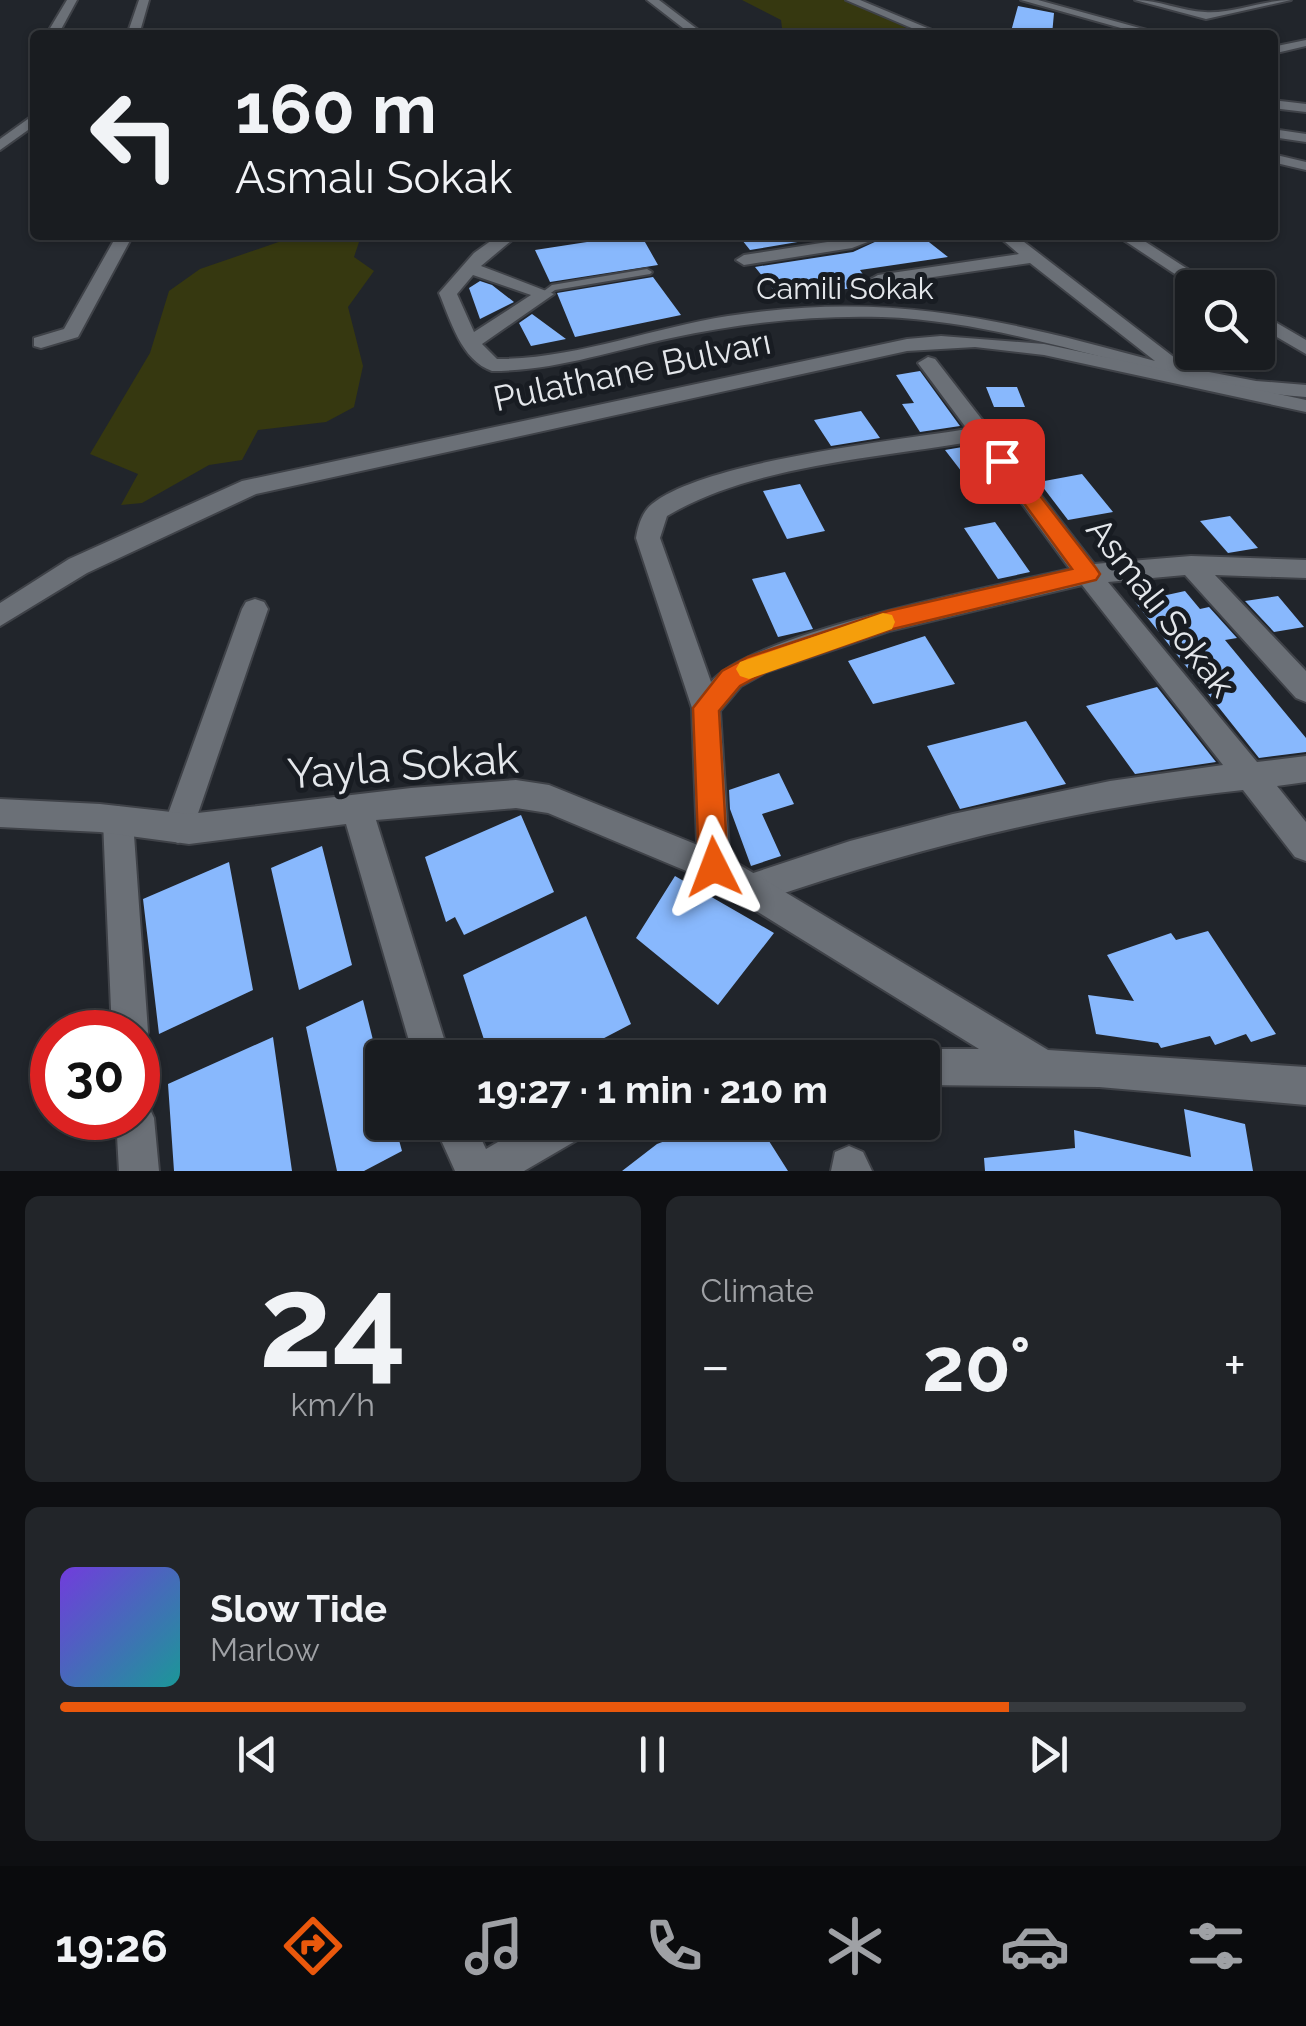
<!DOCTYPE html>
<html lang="en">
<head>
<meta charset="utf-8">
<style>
	body { margin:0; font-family:Raleway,sans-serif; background:#222529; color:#f1f3f6; height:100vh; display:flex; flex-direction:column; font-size:38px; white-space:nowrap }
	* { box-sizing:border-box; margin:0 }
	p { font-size:32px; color:#9fa1a5 }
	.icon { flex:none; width:55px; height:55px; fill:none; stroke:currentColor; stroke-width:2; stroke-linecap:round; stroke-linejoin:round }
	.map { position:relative; height:1171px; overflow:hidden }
	.details { display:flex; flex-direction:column; gap:25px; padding:25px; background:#0e0f12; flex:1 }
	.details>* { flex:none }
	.hud { position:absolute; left:30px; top:30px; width:1248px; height:210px; border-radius:10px; box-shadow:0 2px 8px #0004,0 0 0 2px #373a3e; background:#191c20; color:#f1f3f6; overflow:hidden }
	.fabs { position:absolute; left:1175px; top:270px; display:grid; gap:20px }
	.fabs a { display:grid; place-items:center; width:100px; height:100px; border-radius:10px; background:#191c20; box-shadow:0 2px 8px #0004,0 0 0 2px #373a3e; font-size:50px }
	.speed { position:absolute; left:30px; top:1010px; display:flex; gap:20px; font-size:50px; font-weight:700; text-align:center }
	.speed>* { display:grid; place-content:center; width:130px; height:130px; border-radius:50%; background:#191c20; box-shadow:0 2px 8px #0004,0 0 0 2px #373a3e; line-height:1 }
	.speed .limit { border:15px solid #d22; background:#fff; color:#111 }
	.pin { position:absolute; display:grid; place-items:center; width:85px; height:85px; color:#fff; margin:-42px; border-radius:20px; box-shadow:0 5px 15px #0006 }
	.me { position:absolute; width:110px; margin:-55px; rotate:357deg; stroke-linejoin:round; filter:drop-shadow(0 0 8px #0008) }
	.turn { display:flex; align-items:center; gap:35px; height:210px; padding:0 40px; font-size:45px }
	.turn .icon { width:130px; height:130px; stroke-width:2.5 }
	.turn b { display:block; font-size:70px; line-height:85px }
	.big { font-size:75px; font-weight:700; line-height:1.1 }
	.details .widget { flex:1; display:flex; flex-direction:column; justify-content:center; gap:15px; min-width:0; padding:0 35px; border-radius:15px; background:#222529 }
	.details .dial { align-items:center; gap:0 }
	.dial b { font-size:130px; line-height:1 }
	.song { display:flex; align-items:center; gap:30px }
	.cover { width:120px; height:120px; border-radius:15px; background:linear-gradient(135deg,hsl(260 70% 55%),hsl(180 70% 35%)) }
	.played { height:10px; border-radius:5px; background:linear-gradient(90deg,#ea580c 80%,#373a3e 80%) }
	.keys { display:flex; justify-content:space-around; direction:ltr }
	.heat { display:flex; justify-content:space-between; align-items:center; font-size:55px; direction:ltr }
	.details .tiles { flex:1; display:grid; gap:25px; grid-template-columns:1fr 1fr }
	.widget:last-child { grid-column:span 2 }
	.trip { position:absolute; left:365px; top:1040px; width:575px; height:100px; border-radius:10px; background:#191c20; box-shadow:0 2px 8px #0004,0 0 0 2px #373a3e; font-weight:700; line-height:100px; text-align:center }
	.tab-bar { display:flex; height:160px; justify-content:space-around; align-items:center; background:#0a0b0d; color:#9fa1a5 }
	.tab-bar .icon { width:70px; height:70px }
	.tab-bar .active { color:#ea580c }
	.tab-bar b { font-size:45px; color:#f1f3f6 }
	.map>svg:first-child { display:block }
	.green { fill:#363810 }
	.building { fill:#88b8fd }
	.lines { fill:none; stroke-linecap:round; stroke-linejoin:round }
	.lane-casing { stroke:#3f4248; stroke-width:4 }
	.street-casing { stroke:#3f4248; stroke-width:4 }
	.secondary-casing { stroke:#3f4248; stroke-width:4 }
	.lane { fill:#6b7077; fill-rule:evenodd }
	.street { fill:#6b7077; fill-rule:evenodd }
	.secondary { fill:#6b7077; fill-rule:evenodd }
	.route { fill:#ea580c; stroke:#983908; stroke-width:2.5 }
	.slow { fill:#f59e0b }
	.labels { text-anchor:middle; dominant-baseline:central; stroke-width:10; stroke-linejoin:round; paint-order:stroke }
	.far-street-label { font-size:30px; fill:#e4e7eb; stroke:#181c22 }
	.street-label { font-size:35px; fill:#e4e7eb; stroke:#181c22 }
	.near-street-label { font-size:42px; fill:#e4e7eb; stroke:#181c22 }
</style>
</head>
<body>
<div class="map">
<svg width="1306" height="1171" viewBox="0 0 1306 1171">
	<rect width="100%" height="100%" fill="#21252b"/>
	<path class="green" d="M742,0H848L921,35H801L782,28L781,20Z
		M299,235H366L360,239L354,257L374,271L348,307L363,366L354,407L326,422L258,430L242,460L209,465L142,503L121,505L138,474L90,454L150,353L169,291L200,269Z"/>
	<path class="building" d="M1018,6L1054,13L1052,35H1010Z
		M598,235H641L658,265L550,282L535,250L600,240Z
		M738,235H839L750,250Z
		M890,235H920L948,257L860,270L870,285L834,291L827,282L775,292L755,267L853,252Z
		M653,277L681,315L575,337L557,293Z
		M480,281L492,285L514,302L480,319L469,288Z
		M532,314L566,339L531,346L519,323Z
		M920,371L960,426L920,432L902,404L914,403L896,375Z
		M986,387H1017L1025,407H994Z
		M861,411L880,438L831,446L814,420Z
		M974,445L1012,497L985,502L945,450Z
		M1082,474L1113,512L1068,520L1039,482Z
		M800,484L825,531L787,539L763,491Z
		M1230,516L1258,548L1228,553L1200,521Z
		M995,522L1030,572L998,579L964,528Z
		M785,572L813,629L778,637L752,579Z
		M1185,591L1200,609L1209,607L1237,638L1225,640L1306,738V752L1259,758L1135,602Z
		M1278,596L1304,627L1274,632L1245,601Z
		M925,636L955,684L873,704L848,661Z
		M1157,687L1216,762L1135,774L1086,706Z
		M1026,721L1066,784L960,809L927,746Z
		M779,773L794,804L762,814L781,856L751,866L730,809L729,790Z
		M521,815L554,892L464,935L455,917L446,922L425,857Z
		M322,846L352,965L299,990L271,868Z
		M229,862L253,990L159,1034L143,899Z
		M675,876L774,933L718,1005L636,938Z
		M586,916L631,1024L566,1058H490L463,975Z
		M1208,931L1276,1034L1251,1042L1246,1034L1215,1045L1210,1036L1161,1048L1158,1043L1096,1034L1088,995L1134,1001L1107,955L1171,933L1176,940Z
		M363,1000L382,1076V1122H394L402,1151L364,1171H337L306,1027Z
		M273,1037L292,1171H174L168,1084Z
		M1184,1109L1245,1124L1253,1171H985L984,1158L1075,1148L1074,1130L1191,1157Z
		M715,1122H757L788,1171H622L657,1144Z"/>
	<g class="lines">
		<defs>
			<path id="lane" d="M647,269L652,272L650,274L555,290L545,297L540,294L552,285Z"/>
			<path id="street" d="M67,0H77L58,35H46Z
				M139,0H149L139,35H127Z
				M647,0H659L705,35H692Z
				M1021,0H1038L1165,35H1146Z
				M1135,0C1159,0 1181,11 1205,12C1233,14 1262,0 1291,0L1206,19Z
				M1306,40V46L1272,54V47Z
				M35,114V125L0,150V139Z
				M1272,129L1306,134V142L1272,137Z
				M117,235H133L78,337L41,348L34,346V338L64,329Z
				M499,235H518L481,266L554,294L482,344L497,359C576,359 651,328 728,316C889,291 1002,319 1155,361L1030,263L878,285L869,280L878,275L1019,254L997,235H1015L1188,368L1256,381L1306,385V397C1161,386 1027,322 882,317C811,315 740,323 671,338C611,351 554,371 492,371C461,360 451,321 439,293L474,253ZM473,275L531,295L474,332L457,294Z
				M844,235H886L852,248L744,265L736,260L744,255L840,240Z
				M1116,235H1135L1217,288H1196Z
				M1258,312L1306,340V354L1258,326Z
				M928,357L935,359L1094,564L1191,556L1306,560V578L1215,575L1306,671V702L1296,698L1185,575L1108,582L1257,762L1306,756V782L1277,786L1306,822V861L1295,857L1243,790C1075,807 908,850 749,905L738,900L733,889L738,878L850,841L953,814L1110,781L1223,765L1082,585L889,631L766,672L741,686L720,711L730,867L725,878L714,883L703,878L698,867L692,708L636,538C638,526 642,512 652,504C705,461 894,441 967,429L918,363ZM976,441L1070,569C997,586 754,632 711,682L660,538L667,516C752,465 879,458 976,441Z
				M255,599L264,602L268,609L193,828L189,838L178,843L167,838L163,828L242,609L246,602Z
				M118,806L129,811L133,821L148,1032L143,1045L138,1047V1032H112L103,821L107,811Z
				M138,1100L148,1105L154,1118L159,1171H119L116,1118H138Z
				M849,1146L863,1152L872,1171H831L835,1152Z"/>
			<path id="secondary" d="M846,0H860L944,35H928Z
				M1272,100L1306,104V112L1272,108Z
				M1272,154L1306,162V170L1272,162Z
				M941,336L1044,344L1306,400V412L1044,355L975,347L907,351L256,494L87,573L0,626V603L69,559L242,481L907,339Z
				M516,780L549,785L725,856L1048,1050L1306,1067V1105L1099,1087L922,1085V1058H908L909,1054L922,1049H979L703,878L548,813L516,808L376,820L450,1058H414L346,824L189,844L100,832L0,827V799L100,804L189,814L411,788Z
				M433,1122H473L486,1149L532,1122H589L584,1136L524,1171H455Z"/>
		</defs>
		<use href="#lane" class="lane-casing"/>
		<use href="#street" class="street-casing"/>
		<use href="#secondary" class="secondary-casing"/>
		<use href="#lane" class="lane"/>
		<use href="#street" class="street"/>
		<use href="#secondary" class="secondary"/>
	</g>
	<path class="route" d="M1002,455L1010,457L1096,568L1100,574L1096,580L889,630L766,672L740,686L719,711L728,867L724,877L714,881L703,877L699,867L693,708L722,671L748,657L888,611L1072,569L993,461Z"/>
	<path class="slow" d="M883,613L892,615L895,622L892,629L749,679L740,676L736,669L740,662Z"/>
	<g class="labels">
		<g class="far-street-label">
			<text x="845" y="288">Camili Sokak</text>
		</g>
		<g class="street-label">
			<text transform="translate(632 370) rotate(-12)">Pulathane Bulvarı</text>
			<text transform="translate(1161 607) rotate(52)">Asmalı Sokak</text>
		</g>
		<g class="near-street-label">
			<text transform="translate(403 766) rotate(-4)">Yayla Sokak</text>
		</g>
	</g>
</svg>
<div class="fabs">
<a><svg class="icon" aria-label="search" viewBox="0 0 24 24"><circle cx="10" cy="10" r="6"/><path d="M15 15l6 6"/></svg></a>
</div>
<div class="speed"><div class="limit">30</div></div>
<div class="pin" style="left:1002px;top:461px;background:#d93025"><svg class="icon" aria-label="arrive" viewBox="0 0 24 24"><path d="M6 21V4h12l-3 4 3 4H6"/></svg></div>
<svg class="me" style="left:714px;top:867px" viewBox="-20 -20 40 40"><path d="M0-17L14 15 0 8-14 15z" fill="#ea580c" stroke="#fff" stroke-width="4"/></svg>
<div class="trip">19:27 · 1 min · 210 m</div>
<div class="hud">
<div class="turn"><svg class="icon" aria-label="left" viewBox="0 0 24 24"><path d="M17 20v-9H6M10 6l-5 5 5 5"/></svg><div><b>160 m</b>Asmalı Sokak</div></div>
</div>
</div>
<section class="details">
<div class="tiles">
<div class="widget dial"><b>24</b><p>km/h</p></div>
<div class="widget"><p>Climate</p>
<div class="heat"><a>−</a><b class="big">20°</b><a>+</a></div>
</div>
<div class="widget">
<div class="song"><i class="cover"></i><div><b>Slow Tide</b><p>Marlow</p></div></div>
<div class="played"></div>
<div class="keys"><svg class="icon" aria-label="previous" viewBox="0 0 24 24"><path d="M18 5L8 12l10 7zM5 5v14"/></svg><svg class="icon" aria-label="pause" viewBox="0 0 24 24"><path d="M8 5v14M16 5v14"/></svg><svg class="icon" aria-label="next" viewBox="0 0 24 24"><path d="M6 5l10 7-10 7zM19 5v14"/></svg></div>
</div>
</div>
</section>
<nav class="tab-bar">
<b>19:26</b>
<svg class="icon active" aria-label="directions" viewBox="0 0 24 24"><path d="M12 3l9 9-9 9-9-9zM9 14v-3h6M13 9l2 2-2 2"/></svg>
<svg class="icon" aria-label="music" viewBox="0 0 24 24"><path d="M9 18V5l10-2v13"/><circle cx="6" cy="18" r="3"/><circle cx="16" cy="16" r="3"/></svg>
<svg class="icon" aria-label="phone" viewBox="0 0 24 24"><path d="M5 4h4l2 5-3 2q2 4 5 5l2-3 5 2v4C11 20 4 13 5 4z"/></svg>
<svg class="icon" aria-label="climate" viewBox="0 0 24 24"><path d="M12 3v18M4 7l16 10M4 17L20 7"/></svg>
<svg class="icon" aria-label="car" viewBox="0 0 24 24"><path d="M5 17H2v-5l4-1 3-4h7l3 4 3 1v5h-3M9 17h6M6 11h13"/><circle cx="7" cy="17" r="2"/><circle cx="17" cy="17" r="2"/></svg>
<svg class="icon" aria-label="filters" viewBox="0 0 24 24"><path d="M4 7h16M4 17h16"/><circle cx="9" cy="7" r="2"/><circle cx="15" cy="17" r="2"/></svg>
</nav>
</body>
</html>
